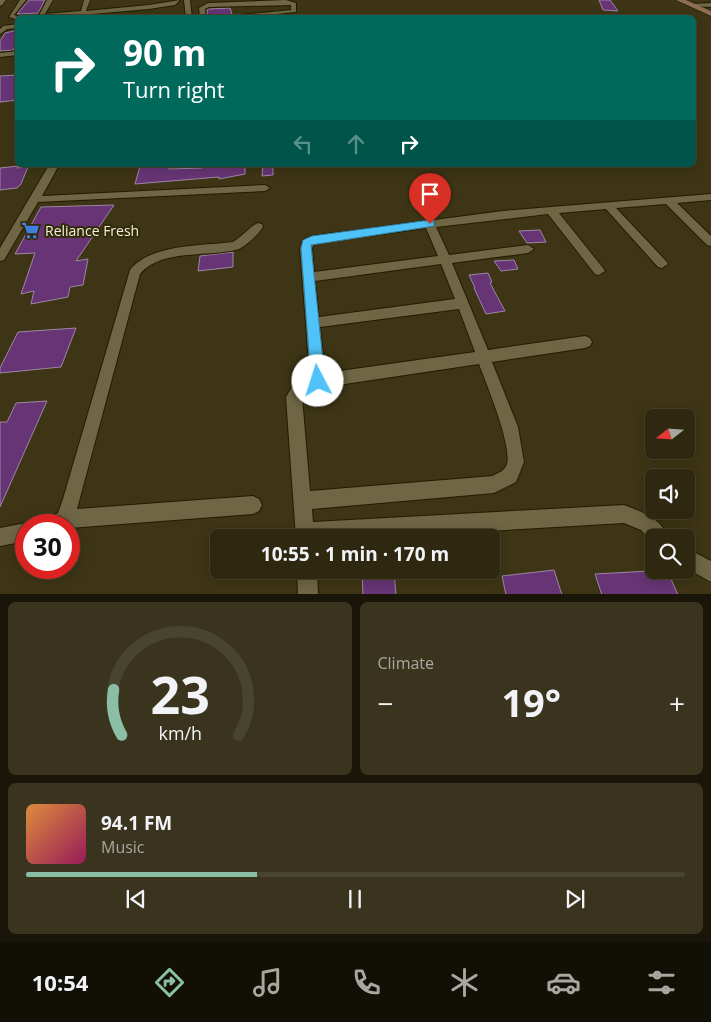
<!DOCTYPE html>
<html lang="en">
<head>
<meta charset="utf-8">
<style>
	body { margin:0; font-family:"Open Sans",sans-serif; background:#3a341e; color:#f1f3f6; height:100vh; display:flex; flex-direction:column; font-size:19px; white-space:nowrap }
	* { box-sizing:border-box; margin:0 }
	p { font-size:16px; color:#a7a69f }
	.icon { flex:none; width:28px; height:28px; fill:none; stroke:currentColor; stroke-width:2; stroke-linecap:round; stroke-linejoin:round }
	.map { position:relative; height:594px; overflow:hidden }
	.drawer { display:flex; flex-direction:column; gap:8px; padding:8px; background:#191609; flex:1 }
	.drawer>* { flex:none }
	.guide { position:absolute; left:15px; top:15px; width:681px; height:152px; border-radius:8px; box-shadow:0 2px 12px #0003,0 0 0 1px #494430; background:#00695c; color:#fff; overflow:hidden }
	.needle { width:32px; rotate:253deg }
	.controls { position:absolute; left:645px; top:409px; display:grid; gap:10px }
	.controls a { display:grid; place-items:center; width:50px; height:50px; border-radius:8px; background:#2e2810; box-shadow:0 2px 12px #0003,0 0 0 1px #494430; font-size:25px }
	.speed { position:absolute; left:15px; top:514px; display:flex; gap:10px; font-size:25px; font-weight:700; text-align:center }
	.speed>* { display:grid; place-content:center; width:65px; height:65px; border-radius:50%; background:#2e2810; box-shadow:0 2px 12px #0003,0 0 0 1px #494430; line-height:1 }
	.speed .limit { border:8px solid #d22; background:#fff; color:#111 }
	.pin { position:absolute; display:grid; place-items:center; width:42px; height:42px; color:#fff; margin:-51px -21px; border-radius:50% 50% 50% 0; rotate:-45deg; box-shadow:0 0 5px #0007 }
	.pin .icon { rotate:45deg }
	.me { position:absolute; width:55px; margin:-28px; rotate:355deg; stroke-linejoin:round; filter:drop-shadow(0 0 4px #0008) }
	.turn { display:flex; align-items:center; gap:18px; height:105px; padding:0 25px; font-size:22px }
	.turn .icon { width:65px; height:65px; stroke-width:2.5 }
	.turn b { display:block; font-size:35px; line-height:42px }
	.lanes { display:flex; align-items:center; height:48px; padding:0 25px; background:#0003; justify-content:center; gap:25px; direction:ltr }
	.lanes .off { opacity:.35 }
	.big { font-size:38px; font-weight:700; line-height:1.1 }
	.drawer .tile { flex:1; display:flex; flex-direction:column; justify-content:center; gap:8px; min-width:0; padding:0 18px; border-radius:8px; background:#3a341e }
	.drawer .dial { align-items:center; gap:0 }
	.dial svg { height:130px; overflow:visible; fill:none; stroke:#494430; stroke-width:7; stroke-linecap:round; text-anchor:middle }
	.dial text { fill:#f1f3f6; stroke:none }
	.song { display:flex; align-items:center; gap:15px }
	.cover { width:60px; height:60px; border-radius:8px; background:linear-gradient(135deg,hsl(30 70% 55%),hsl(330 70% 35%)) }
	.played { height:5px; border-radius:2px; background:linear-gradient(90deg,#8abfa5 35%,#494430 35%) }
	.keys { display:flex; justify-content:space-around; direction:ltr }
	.heat { display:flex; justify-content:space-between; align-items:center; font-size:28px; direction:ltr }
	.drawer .tiles { flex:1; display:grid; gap:8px; grid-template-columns:1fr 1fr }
	.tile:last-child { grid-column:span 2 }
	.trip { position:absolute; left:210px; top:529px; width:290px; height:50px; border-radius:8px; background:#2e2810; box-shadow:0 2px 12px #0003,0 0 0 1px #494430; font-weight:700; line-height:50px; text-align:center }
	.dock { display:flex; height:80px; justify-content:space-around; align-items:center; background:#121006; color:#a7a69f }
	.dock .icon { width:35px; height:35px }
	.dock .active { color:#8abfa5 }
	.dock b { font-size:22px; color:#f1f3f6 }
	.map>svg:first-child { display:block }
	.building { fill:#673575; stroke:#9d87a4 }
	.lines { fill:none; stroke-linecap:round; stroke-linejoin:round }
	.street-casing { stroke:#241c00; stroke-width:2 }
	.secondary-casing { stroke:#241c00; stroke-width:1 }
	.street { fill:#6e6645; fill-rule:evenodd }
	.secondary { fill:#8d6e54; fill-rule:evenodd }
	.route { fill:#4fc3f7; stroke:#337fa1 }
	.labels { text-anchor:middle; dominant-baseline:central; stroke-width:4; stroke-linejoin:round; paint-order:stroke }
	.poi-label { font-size:14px; fill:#f4efdd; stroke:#322b0a; text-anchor:start }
</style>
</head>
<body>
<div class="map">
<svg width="711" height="595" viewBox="0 0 711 595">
	<rect width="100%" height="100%" fill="#3d3515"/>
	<path class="building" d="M29,0H45L38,13L17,14Z
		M599,0H610L618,11L603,10Z
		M230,8L232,14L208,18L207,10L209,9Z
		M18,30V42L13,50L0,51V41L5,33Z
		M18,75V100L0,102V76Z
		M169,165V169L202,168V166L245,167V174L219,179V177L135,184L140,166Z
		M263,165H273V175L262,176Z
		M19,166L17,168L28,167L21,184L17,188L0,190V168Z
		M114,205L76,261L88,259L83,285L70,287L68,297L31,304L34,291L21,294L35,253L15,254L41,207Z
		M540,230L546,242L527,243L519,231Z
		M233,252V267L198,271L200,256Z
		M514,260L518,269L501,271L494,261Z
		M488,273L492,282L490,283L505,311L486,314L474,288H475L469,275Z
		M76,328L61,367L0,373V368L18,332Z
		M47,401L0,507V422H7L16,403Z
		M554,570L562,595H506L502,576Z
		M667,570L678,595H602L595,574Z
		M394,571L396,595H363L362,572Z"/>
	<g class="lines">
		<defs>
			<path id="street" d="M6,0L2,5L0,6V0Z
				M20,0H26L14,15L20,17L39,15L47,0H53L45,14L81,11L84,0H90L86,11L149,5L180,0L175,5L149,9L47,18H18V20L9,17Z
				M184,0H190L192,18H186Z
				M286,0L296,3V12L238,18H212L291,10V5L209,7L205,9L206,18H200L199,8L208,3Z
				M711,3V7L689,6L692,4Z
				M18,24V28L7,29L0,34V29L3,26Z
				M18,51V55L0,57V53Z
				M49,165H59L42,196L265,185L270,188L265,191L38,202L4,260L0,261V248Z
				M711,194V200L677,203L711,236V246L707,245L666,204L616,208L666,261L668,264L662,268L658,267L606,209L559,213L603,268L605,271L599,275L595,274L548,214L436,227L449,255L528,245L534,249L528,253L452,263L488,350L585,336L590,338L592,342L590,346L585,348L492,362L518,427L524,462L516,482L494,493L312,509L313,522L624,505C642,512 661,518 669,538H654V545L641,530L624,523L369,538H296L286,397L295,382L310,376L300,248L303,240L312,236L503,211ZM426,228L438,256L314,272L312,248L315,243ZM441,264L455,299L319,317L315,281ZM459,309L475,352L325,373L320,327ZM479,364C486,383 512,445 507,464C505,471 499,472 493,476L310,491L302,397L308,390L318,388Z
				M258,223L262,224L263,227C256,237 249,243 239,249C208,258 162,248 140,274L77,509L253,496L259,499L262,505L259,511L253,514L69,528V525H43L46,519L58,513L63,499L130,270C150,244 202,246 233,242C242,237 249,227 258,223Z
				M26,523L31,525H26V541L0,546V528Z
				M686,548L711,561V582L686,568Z
				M297,570H317L318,595H298Z"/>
			<path id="secondary" d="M676,0H686L711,11V16Z"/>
		</defs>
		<use href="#street" class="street-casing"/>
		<use href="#secondary" class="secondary-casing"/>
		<use href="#street" class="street"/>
		<use href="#secondary" class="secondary"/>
	</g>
	<path class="route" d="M430,220L434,221V226L311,245L325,381L323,386L318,387L313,386L311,381L301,248L303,240L312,236Z"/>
	<defs>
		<symbol id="supermarket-bare" viewBox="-9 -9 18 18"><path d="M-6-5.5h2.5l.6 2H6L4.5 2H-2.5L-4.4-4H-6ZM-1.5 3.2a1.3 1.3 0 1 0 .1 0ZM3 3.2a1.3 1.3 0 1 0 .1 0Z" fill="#3f7fe0" stroke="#322b0a" stroke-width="2.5" paint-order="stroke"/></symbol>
	</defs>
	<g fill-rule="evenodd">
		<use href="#supermarket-bare" x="18" y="218" width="25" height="25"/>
	</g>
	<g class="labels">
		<g class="poi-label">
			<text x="45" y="230">Reliance Fresh</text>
		</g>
	</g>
</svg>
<div class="controls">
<a><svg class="needle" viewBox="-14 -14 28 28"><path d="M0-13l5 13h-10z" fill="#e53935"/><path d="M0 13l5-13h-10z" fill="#a7a69f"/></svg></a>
<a><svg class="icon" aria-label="sound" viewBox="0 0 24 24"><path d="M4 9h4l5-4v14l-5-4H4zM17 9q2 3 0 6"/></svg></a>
<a><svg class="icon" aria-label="search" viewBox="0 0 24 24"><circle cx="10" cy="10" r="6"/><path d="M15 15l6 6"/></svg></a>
</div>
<div class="speed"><div class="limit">30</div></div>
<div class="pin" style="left:430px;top:224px;background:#d93025"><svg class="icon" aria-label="arrive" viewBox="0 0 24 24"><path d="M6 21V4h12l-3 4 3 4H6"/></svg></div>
<svg class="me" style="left:318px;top:381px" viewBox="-20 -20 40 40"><circle r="19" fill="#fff"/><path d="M0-13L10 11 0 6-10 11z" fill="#4fc3f7"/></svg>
<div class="trip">10:55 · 1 min · 170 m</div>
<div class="guide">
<div class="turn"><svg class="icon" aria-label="right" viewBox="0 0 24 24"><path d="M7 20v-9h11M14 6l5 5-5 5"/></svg><div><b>90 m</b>Turn right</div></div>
<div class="lanes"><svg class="icon off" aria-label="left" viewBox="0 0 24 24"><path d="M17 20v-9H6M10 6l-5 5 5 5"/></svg><svg class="icon off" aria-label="ahead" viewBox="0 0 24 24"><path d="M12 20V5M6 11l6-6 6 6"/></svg><svg class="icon" aria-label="right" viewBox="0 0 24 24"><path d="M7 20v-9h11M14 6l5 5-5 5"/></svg></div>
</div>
</div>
<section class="drawer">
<div class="tiles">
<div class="tile dial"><svg viewBox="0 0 100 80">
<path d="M14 69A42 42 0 1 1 86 69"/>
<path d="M14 69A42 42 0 0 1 9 41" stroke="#8abfa5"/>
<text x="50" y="56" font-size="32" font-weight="700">23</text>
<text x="50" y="72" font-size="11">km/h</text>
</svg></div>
<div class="tile"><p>Climate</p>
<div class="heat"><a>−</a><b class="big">19°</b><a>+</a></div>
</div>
<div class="tile">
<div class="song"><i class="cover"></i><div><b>94.1 FM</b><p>Music</p></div></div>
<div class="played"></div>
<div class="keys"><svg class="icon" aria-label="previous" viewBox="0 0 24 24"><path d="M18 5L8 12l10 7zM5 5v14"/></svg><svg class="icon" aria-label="pause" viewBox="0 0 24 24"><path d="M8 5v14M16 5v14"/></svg><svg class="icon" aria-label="next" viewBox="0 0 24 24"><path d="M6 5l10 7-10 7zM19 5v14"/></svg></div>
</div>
</div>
</section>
<nav class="dock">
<b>10:54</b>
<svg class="icon active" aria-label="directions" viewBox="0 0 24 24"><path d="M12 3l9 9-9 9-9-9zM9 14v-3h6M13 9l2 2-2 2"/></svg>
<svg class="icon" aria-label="music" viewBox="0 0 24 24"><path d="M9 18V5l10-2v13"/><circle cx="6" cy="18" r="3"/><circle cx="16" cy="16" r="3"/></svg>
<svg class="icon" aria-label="phone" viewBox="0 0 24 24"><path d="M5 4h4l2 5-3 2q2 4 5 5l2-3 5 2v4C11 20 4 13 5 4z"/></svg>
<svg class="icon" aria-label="climate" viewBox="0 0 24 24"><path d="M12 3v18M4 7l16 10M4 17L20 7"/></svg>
<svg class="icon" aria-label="car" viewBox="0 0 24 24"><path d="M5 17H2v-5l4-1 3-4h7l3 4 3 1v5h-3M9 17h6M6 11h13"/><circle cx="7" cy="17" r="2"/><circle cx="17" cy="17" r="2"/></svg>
<svg class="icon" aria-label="filters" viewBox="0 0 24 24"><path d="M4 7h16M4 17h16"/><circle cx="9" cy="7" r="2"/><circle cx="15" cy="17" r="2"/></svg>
</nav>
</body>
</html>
